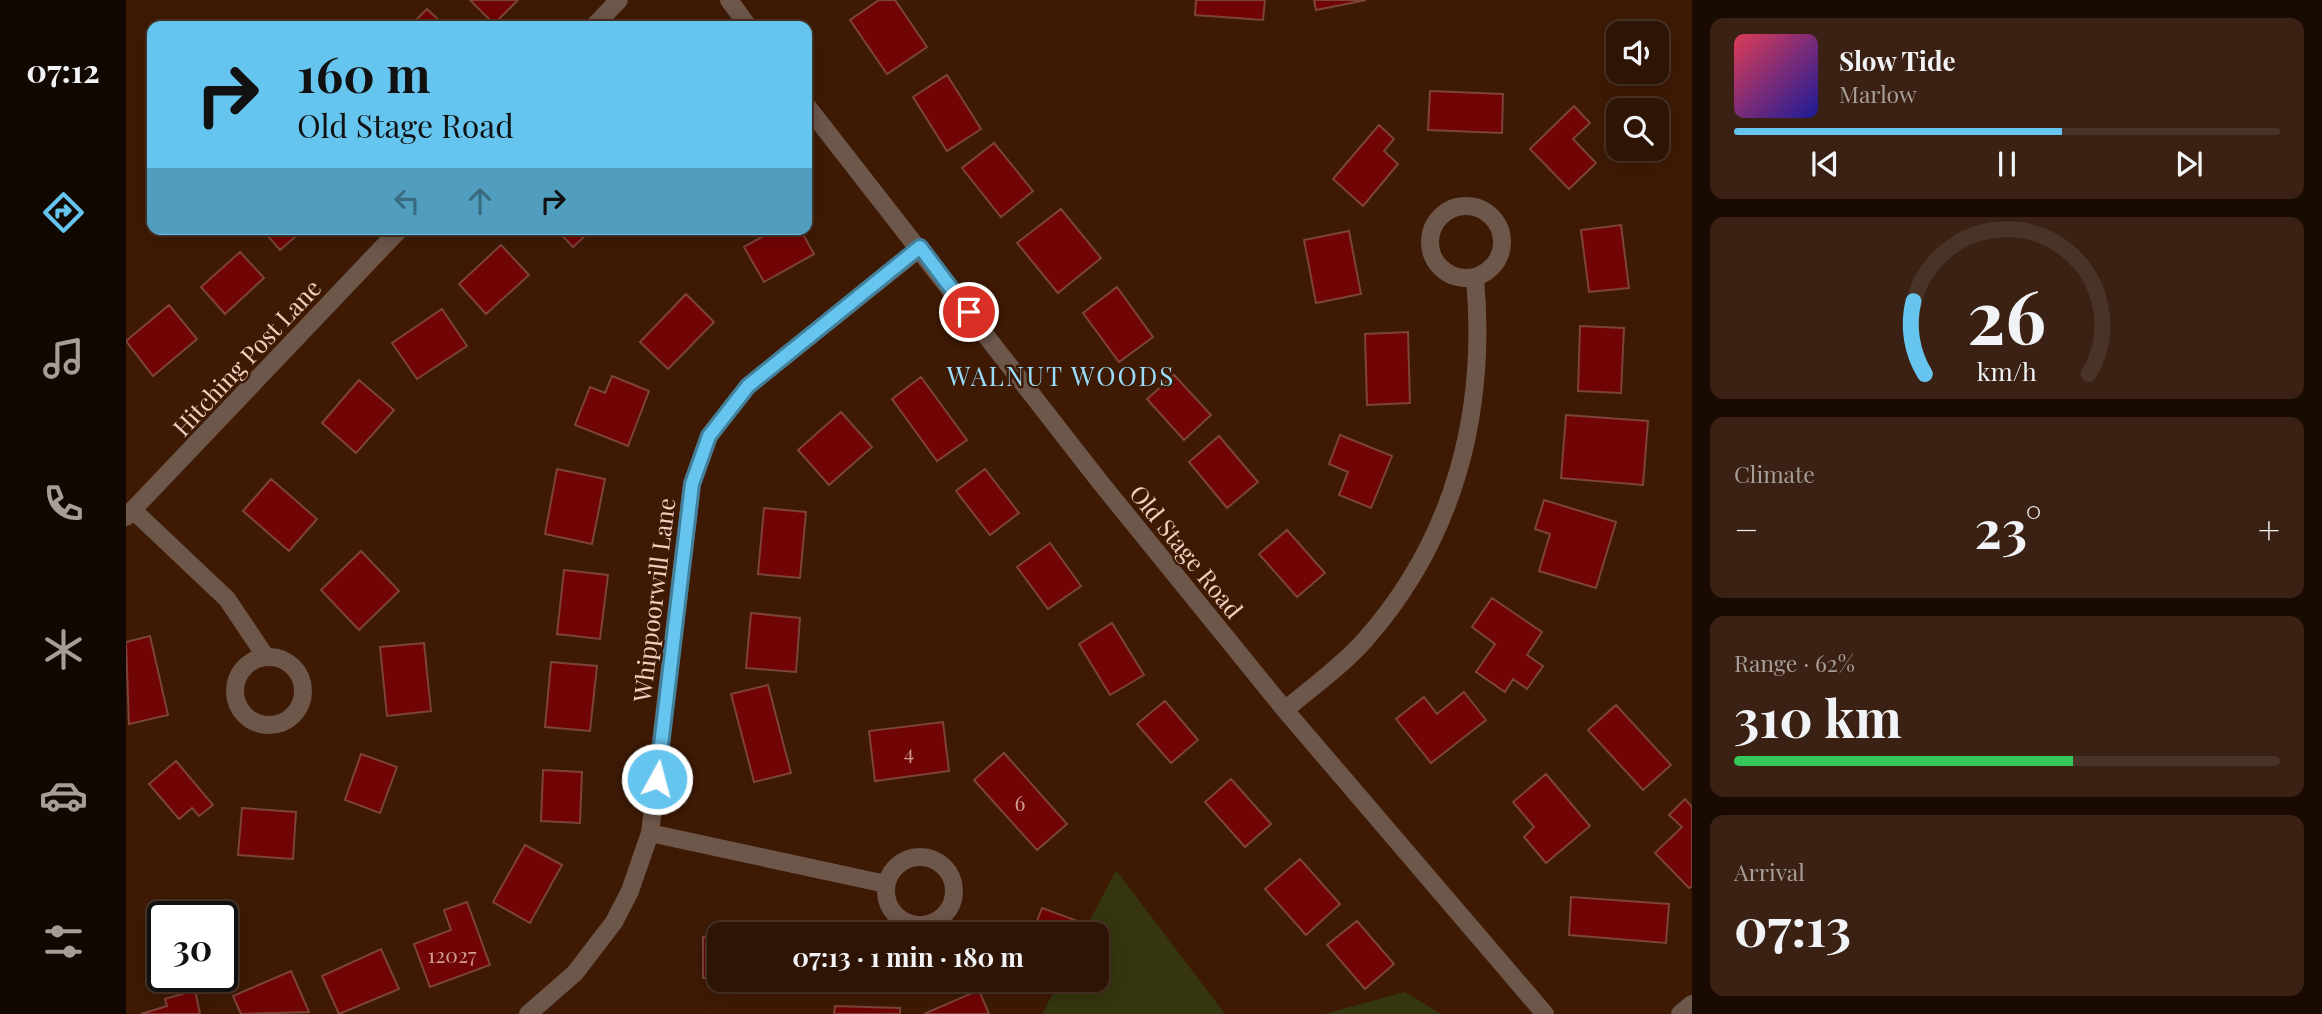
<!DOCTYPE html>
<html lang="en">
<head>
<meta charset="utf-8">
<style>
	body { margin:0; font-family:"Playfair Display",serif; background:#3a2113; color:#f1f3f6; height:100vh; display:flex; flex-direction:column; font-size:26px; white-space:nowrap }
	* { box-sizing:border-box; margin:0 }
	p { font-size:23px; color:#a79e9a }
	.icon { flex:none; width:38px; height:38px; fill:none; stroke:currentColor; stroke-width:2; stroke-linecap:round; stroke-linejoin:round }
	.map { position:relative; flex:1; overflow:hidden }
	.panel { display:flex; flex-direction:column; gap:18px; padding:18px; background:#190b02; width:630px }
	.panel>* { flex:none }
	.guide { position:absolute; left:21px; top:21px; width:665px; height:214px; border-radius:14px; box-shadow:0 4px 18px #0003,0 0 0 2px #493326; background:#65c5ee; color:#111; overflow:hidden }
	.fabs { position:absolute; left:1480px; top:21px; display:grid; gap:14px }
	.fabs a { display:grid; place-items:center; width:63px; height:63px; border-radius:14px; background:#2e1404; box-shadow:0 4px 18px #0003,0 0 0 2px #493326; font-size:35px }
	.speed { position:absolute; left:21px; top:901px; display:flex; gap:14px; font-size:35px; font-weight:700; text-align:center }
	.speed>* { display:grid; place-content:center; width:91px; height:91px; border-radius:50%; background:#2e1404; box-shadow:0 4px 18px #0003,0 0 0 2px #493326; line-height:1 }
	.speed .limit { border:4px solid #111; border-radius:10px; background:#fff; color:#111 }
	.pin { position:absolute; display:grid; place-items:center; width:60px; height:60px; color:#fff; margin:-30px; border:4px solid #fff; border-radius:50%; box-shadow:0 2px 7px #0007 }
	.me { position:absolute; width:77px; margin:-38px; rotate:7deg; stroke-linejoin:round; filter:drop-shadow(0 0 5px #0008) }
	.turn { display:flex; align-items:center; gap:24px; height:147px; padding:0 35px; font-size:32px }
	.turn .icon { width:91px; height:91px; stroke-width:2.5 }
	.turn b { display:block; font-size:49px; line-height:60px }
	.lanes { display:flex; align-items:center; height:66px; padding:0 35px; background:#0003; justify-content:center; gap:35px; direction:ltr }
	.lanes .off { opacity:.35 }
	.big { font-size:52px; font-weight:700; line-height:1.1 }
	.panel .card { flex:1; display:flex; flex-direction:column; justify-content:center; gap:10px; min-width:0; padding:0 24px; border-radius:14px; background:#3a2113 }
	.panel .dial { align-items:center; gap:0 }
	.dial svg { height:182px; overflow:visible; fill:none; stroke:#493326; stroke-width:7; stroke-linecap:round; text-anchor:middle }
	.dial text { fill:#f1f3f6; stroke:none }
	.song { display:flex; align-items:center; gap:21px }
	.cover { width:84px; height:84px; border-radius:10px; background:linear-gradient(135deg,hsl(350 70% 55%),hsl(240 70% 35%)) }
	.played { height:7px; border-radius:4px; background:linear-gradient(90deg,#65c5ee 60%,#493326 60%) }
	.keys { display:flex; justify-content:space-around; direction:ltr }
	.heat { display:flex; justify-content:space-between; align-items:center; font-size:38px; direction:ltr }
	.charge { height:10px; border-radius:5px; background:linear-gradient(90deg,#34c759 62%,#493326 0) }
	.trip { position:absolute; left:581px; top:922px; width:402px; height:70px; border-radius:14px; background:#2e1404; box-shadow:0 4px 18px #0003,0 0 0 2px #493326; font-weight:700; line-height:70px; text-align:center }
	main { display:flex; flex:1; min-height:0 }
	.menu { display:flex; flex-direction:column; width:126px; justify-content:space-around; align-items:center; background:#120802; color:#a79e9a }
	.menu .icon { width:49px; height:49px }
	.menu .active { color:#65c5ee }
	.menu b { font-size:32px; color:#f1f3f6 }
	.map>svg:first-child { display:block }
	.green { fill:#35350f }
	.building { fill:#710404; stroke:#7c433b; stroke-width:2 }
	.lines { fill:none; stroke-linecap:round; stroke-linejoin:round }
	.minor { stroke:#6d564a; stroke-width:18 }
	.route-casing { stroke:#42809b; stroke-width:18 }
	.route { stroke:#65c5ee; stroke-width:12 }
	.labels { text-anchor:middle; dominant-baseline:central; stroke-width:5; stroke-linejoin:round; paint-order:stroke }
	.number-label { font-size:21px; fill:#cf9d91 }
	.street-label { font-size:24px; fill:#eed0c0; stroke:#3e1a05 }
	.neighbourhood-label { font-size:26px; letter-spacing:2px; fill:#99dcfb; stroke:#3e1a05 }
</style>
</head>
<body>
<main>
<nav class="menu">
<b>07:12</b>
<svg class="icon active" aria-label="directions" viewBox="0 0 24 24"><path d="M12 3l9 9-9 9-9-9zM9 14v-3h6M13 9l2 2-2 2"/></svg>
<svg class="icon" aria-label="music" viewBox="0 0 24 24"><path d="M9 18V5l10-2v13"/><circle cx="6" cy="18" r="3"/><circle cx="16" cy="16" r="3"/></svg>
<svg class="icon" aria-label="phone" viewBox="0 0 24 24"><path d="M5 4h4l2 5-3 2q2 4 5 5l2-3 5 2v4C11 20 4 13 5 4z"/></svg>
<svg class="icon" aria-label="climate" viewBox="0 0 24 24"><path d="M12 3v18M4 7l16 10M4 17L20 7"/></svg>
<svg class="icon" aria-label="car" viewBox="0 0 24 24"><path d="M5 17H2v-5l4-1 3-4h7l3 4 3 1v5h-3M9 17h6M6 11h13"/><circle cx="7" cy="17" r="2"/><circle cx="17" cy="17" r="2"/></svg>
<svg class="icon" aria-label="filters" viewBox="0 0 24 24"><path d="M4 7h16M4 17h16"/><circle cx="9" cy="7" r="2"/><circle cx="15" cy="17" r="2"/></svg>
</nav>
<div class="map">
<svg width="1566" height="1014" viewBox="0 0 1566 1014">
	<rect width="100%" height="100%" fill="#3e1a05"/>
	<path class="green" d="M990,870L1099,1014H916L934,980H971V934H957Z
		M1279,992L1315,1014H1198Z"/>
	<path class="building" d="M344,0H392L368,24Z
		M753,0H769L801,47L761,74L724,20Z
		M1070,0H1139L1137,20L1069,15Z
		M1188,0H1240L1190,10Z
		M301,9L319,26H284Z
		M821,75L855,129L821,151L787,97Z
		M1304,91L1377,94L1376,133L1302,130Z
		M1448,106L1464,123L1447,139L1470,163L1443,189L1404,149Z
		M1253,125L1268,139L1258,151L1272,164L1237,206L1207,179Z
		M868,143L907,191L875,217L836,168Z
		M935,209L975,258L932,293L891,243Z
		M1495,225L1503,288L1463,292L1455,230Z
		M136,229H178L154,250Z
		M430,229H456L461,234L447,247Z
		M650,229H674L688,254L638,282L618,247Z
		M1223,231L1235,294L1190,303L1178,240Z
		M375,245L403,275L360,314L333,284Z
		M114,252L138,278L99,314L75,287Z
		M991,287L1027,337L993,362L957,313Z
		M560,294L588,322L542,369L514,342Z
		M43,305L71,339L27,376L0,341Z
		M316,309L341,346L291,379L266,343Z
		M1454,326L1498,328L1495,393L1452,391Z
		M1282,332L1284,403L1241,405L1239,334Z
		M1048,375L1085,415L1058,440L1021,399Z
		M486,376L523,391L502,446L449,425L464,387L479,393Z
		M795,377L841,440L811,461L766,399Z
		M233,380L268,410L230,453L196,423Z
		M715,412L746,447L703,485L672,450Z
		M1440,415L1522,421L1517,485L1435,478Z
		M1214,435L1266,456L1245,508L1213,495L1222,472L1203,464Z
		M1093,436L1132,482L1101,508L1063,462Z
		M431,469L479,479L466,544L419,534Z
		M859,469L893,513L864,535L830,491Z
		M145,479L191,519L163,551L117,511Z
		M1418,500L1490,522L1470,588L1413,571L1424,534L1409,529Z
		M638,508L680,512L674,578L632,574Z
		M1161,530L1199,573L1171,597L1133,554Z
		M924,543L955,586L922,609L891,567Z
		M235,551L273,591L233,630L195,590Z
		M438,570L482,575L474,639L431,634Z
		M1366,598L1416,632L1401,655L1417,666L1401,689L1387,679L1379,692L1350,672L1369,644L1346,627Z
		M625,613L674,618L670,672L620,668Z
		M986,623L1018,675L984,695L953,644Z
		M24,636L42,715L3,724L0,642Z
		M298,643L305,711L261,716L254,647Z
		M425,662L471,666L464,731L419,727Z
		M642,685L665,773L628,782L605,694Z
		M1338,692L1360,720L1305,763L1270,719L1298,697L1311,714Z
		M1039,701L1072,740L1045,763L1011,724Z
		M1490,705L1545,765L1517,790L1462,730Z
		M817,722L823,771L749,781L743,731Z
		M878,753L941,824L911,850L848,780Z
		M235,754L271,767L254,813L219,800Z
		M50,761L87,805L73,816L66,808L53,819L23,784Z
		M417,770L456,772L454,823L415,821Z
		M1420,774L1464,826L1420,863L1398,837L1408,827L1387,802Z
		M1105,779L1145,824L1119,847L1079,802Z
		M1559,799L1566,807V886L1563,888L1529,853L1556,827L1543,815Z
		M116,808L170,812L167,859L112,855Z
		M399,845L436,865L404,923L367,902Z
		M1174,859L1214,904L1180,935L1139,889Z
		M1445,897L1543,904L1540,943L1443,935Z
		M341,902L364,965L304,987L288,944L325,930L318,910Z
		M916,908L960,924L957,934H906Z
		M1231,921L1268,964L1239,989L1201,945Z
		M577,937H593V978H577Z
		M255,949L273,989L213,1014L196,976Z
		M165,971L183,1012L115,1014L107,996Z
		M69,990L74,1014H15L41,1006L39,999Z
		M853,990L863,1014H798Z
		M709,1006L774,1008V1014H708Z"/>
	<g class="lines">
		<path class="minor" d="M603,0L622,26
			M468,26L493,0
			M681,106L974,482L1159,710L1419,1014
			M1304 242a36 36 0 1 1 72 0a36 36 0 1 1-72 0Z
			M8,511L101,599L140,657
			M0,517L274,229
			M109 691a34 34 0 1 1 68 0a34 34 0 1 1-68 0Z
			M1159,710C1185,688 1216,666 1239,640C1329,538 1361,412 1349,278
			M524,833L760,884
			M760 891a34 34 0 1 1 68 0a34 34 0 1 1-68 0Z
			M402,1014L449,973L488,922L504,891L524,833L566,484L583,436L622,386L794,248
			M1554,1014L1566,1004"/>
	</g>
	<g class="lines">
		<defs>
			<path id="route" d="M531,779L566,484L583,436L622,386L794,247L843,312"/>
		</defs>
		<use href="#route" class="route-casing"/>
		<use href="#route" class="route"/>
	</g>
	<g class="labels">
		<g class="number-label">
			<text x="783" y="751">4</text>
			<text x="894" y="802">6</text>
			<text x="326" y="954">12027</text>
		</g>
		<g class="street-label">
			<text transform="translate(120 357) rotate(-47)">Hitching Post Lane</text>
			<text transform="translate(1061 551) rotate(51)">Old Stage Road</text>
			<text transform="translate(527 600) rotate(-83)">Whippoorwill Lane</text>
		</g>
		<g class="neighbourhood-label">
			<text x="935" y="375">WALNUT WOODS</text>
		</g>
	</g>
</svg>
<div class="fabs">
<a><svg class="icon" aria-label="sound" viewBox="0 0 24 24"><path d="M4 9h4l5-4v14l-5-4H4zM17 9q2 3 0 6"/></svg></a>
<a><svg class="icon" aria-label="search" viewBox="0 0 24 24"><circle cx="10" cy="10" r="6"/><path d="M15 15l6 6"/></svg></a>
</div>
<div class="speed"><div class="limit">30</div></div>
<div class="pin" style="left:843px;top:312px;background:#d93025"><svg class="icon" aria-label="arrive" viewBox="0 0 24 24"><path d="M6 21V4h12l-3 4 3 4H6"/></svg></div>
<svg class="me" style="left:531px;top:779px" viewBox="-20 -20 40 40"><circle r="17" fill="#65c5ee" stroke="#fff" stroke-width="3"/><path d="M0-11L8 9 0 5-8 9z" fill="#fff"/></svg>
<div class="trip">07:13 · 1 min · 180 m</div>
<div class="guide">
<div class="turn"><svg class="icon" aria-label="right" viewBox="0 0 24 24"><path d="M7 20v-9h11M14 6l5 5-5 5"/></svg><div><b>160 m</b>Old Stage Road</div></div>
<div class="lanes"><svg class="icon off" aria-label="left" viewBox="0 0 24 24"><path d="M17 20v-9H6M10 6l-5 5 5 5"/></svg><svg class="icon off" aria-label="ahead" viewBox="0 0 24 24"><path d="M12 20V5M6 11l6-6 6 6"/></svg><svg class="icon" aria-label="right" viewBox="0 0 24 24"><path d="M7 20v-9h11M14 6l5 5-5 5"/></svg></div>
</div>
</div>
<section class="panel">
<div class="card">
<div class="song"><i class="cover"></i><div><b>Slow Tide</b><p>Marlow</p></div></div>
<div class="played"></div>
<div class="keys"><svg class="icon" aria-label="previous" viewBox="0 0 24 24"><path d="M18 5L8 12l10 7zM5 5v14"/></svg><svg class="icon" aria-label="pause" viewBox="0 0 24 24"><path d="M8 5v14M16 5v14"/></svg><svg class="icon" aria-label="next" viewBox="0 0 24 24"><path d="M6 5l10 7-10 7zM19 5v14"/></svg></div>
</div>
<div class="card dial"><svg viewBox="0 0 100 80">
<path d="M14 69A42 42 0 1 1 86 69"/>
<path d="M14 69A42 42 0 0 1 9 37" stroke="#65c5ee"/>
<text x="50" y="56" font-size="32" font-weight="700">26</text>
<text x="50" y="72" font-size="11">km/h</text>
</svg></div>
<div class="card"><p>Climate</p>
<div class="heat"><a>−</a><b class="big">23°</b><a>+</a></div>
</div>
<div class="card"><p>Range · 62%</p><b class="big">310 km</b><div class="charge"></div></div>
<div class="card"><p>Arrival</p><b class="big">07:13</b></div>
</section>
</main>
</body>
</html>
